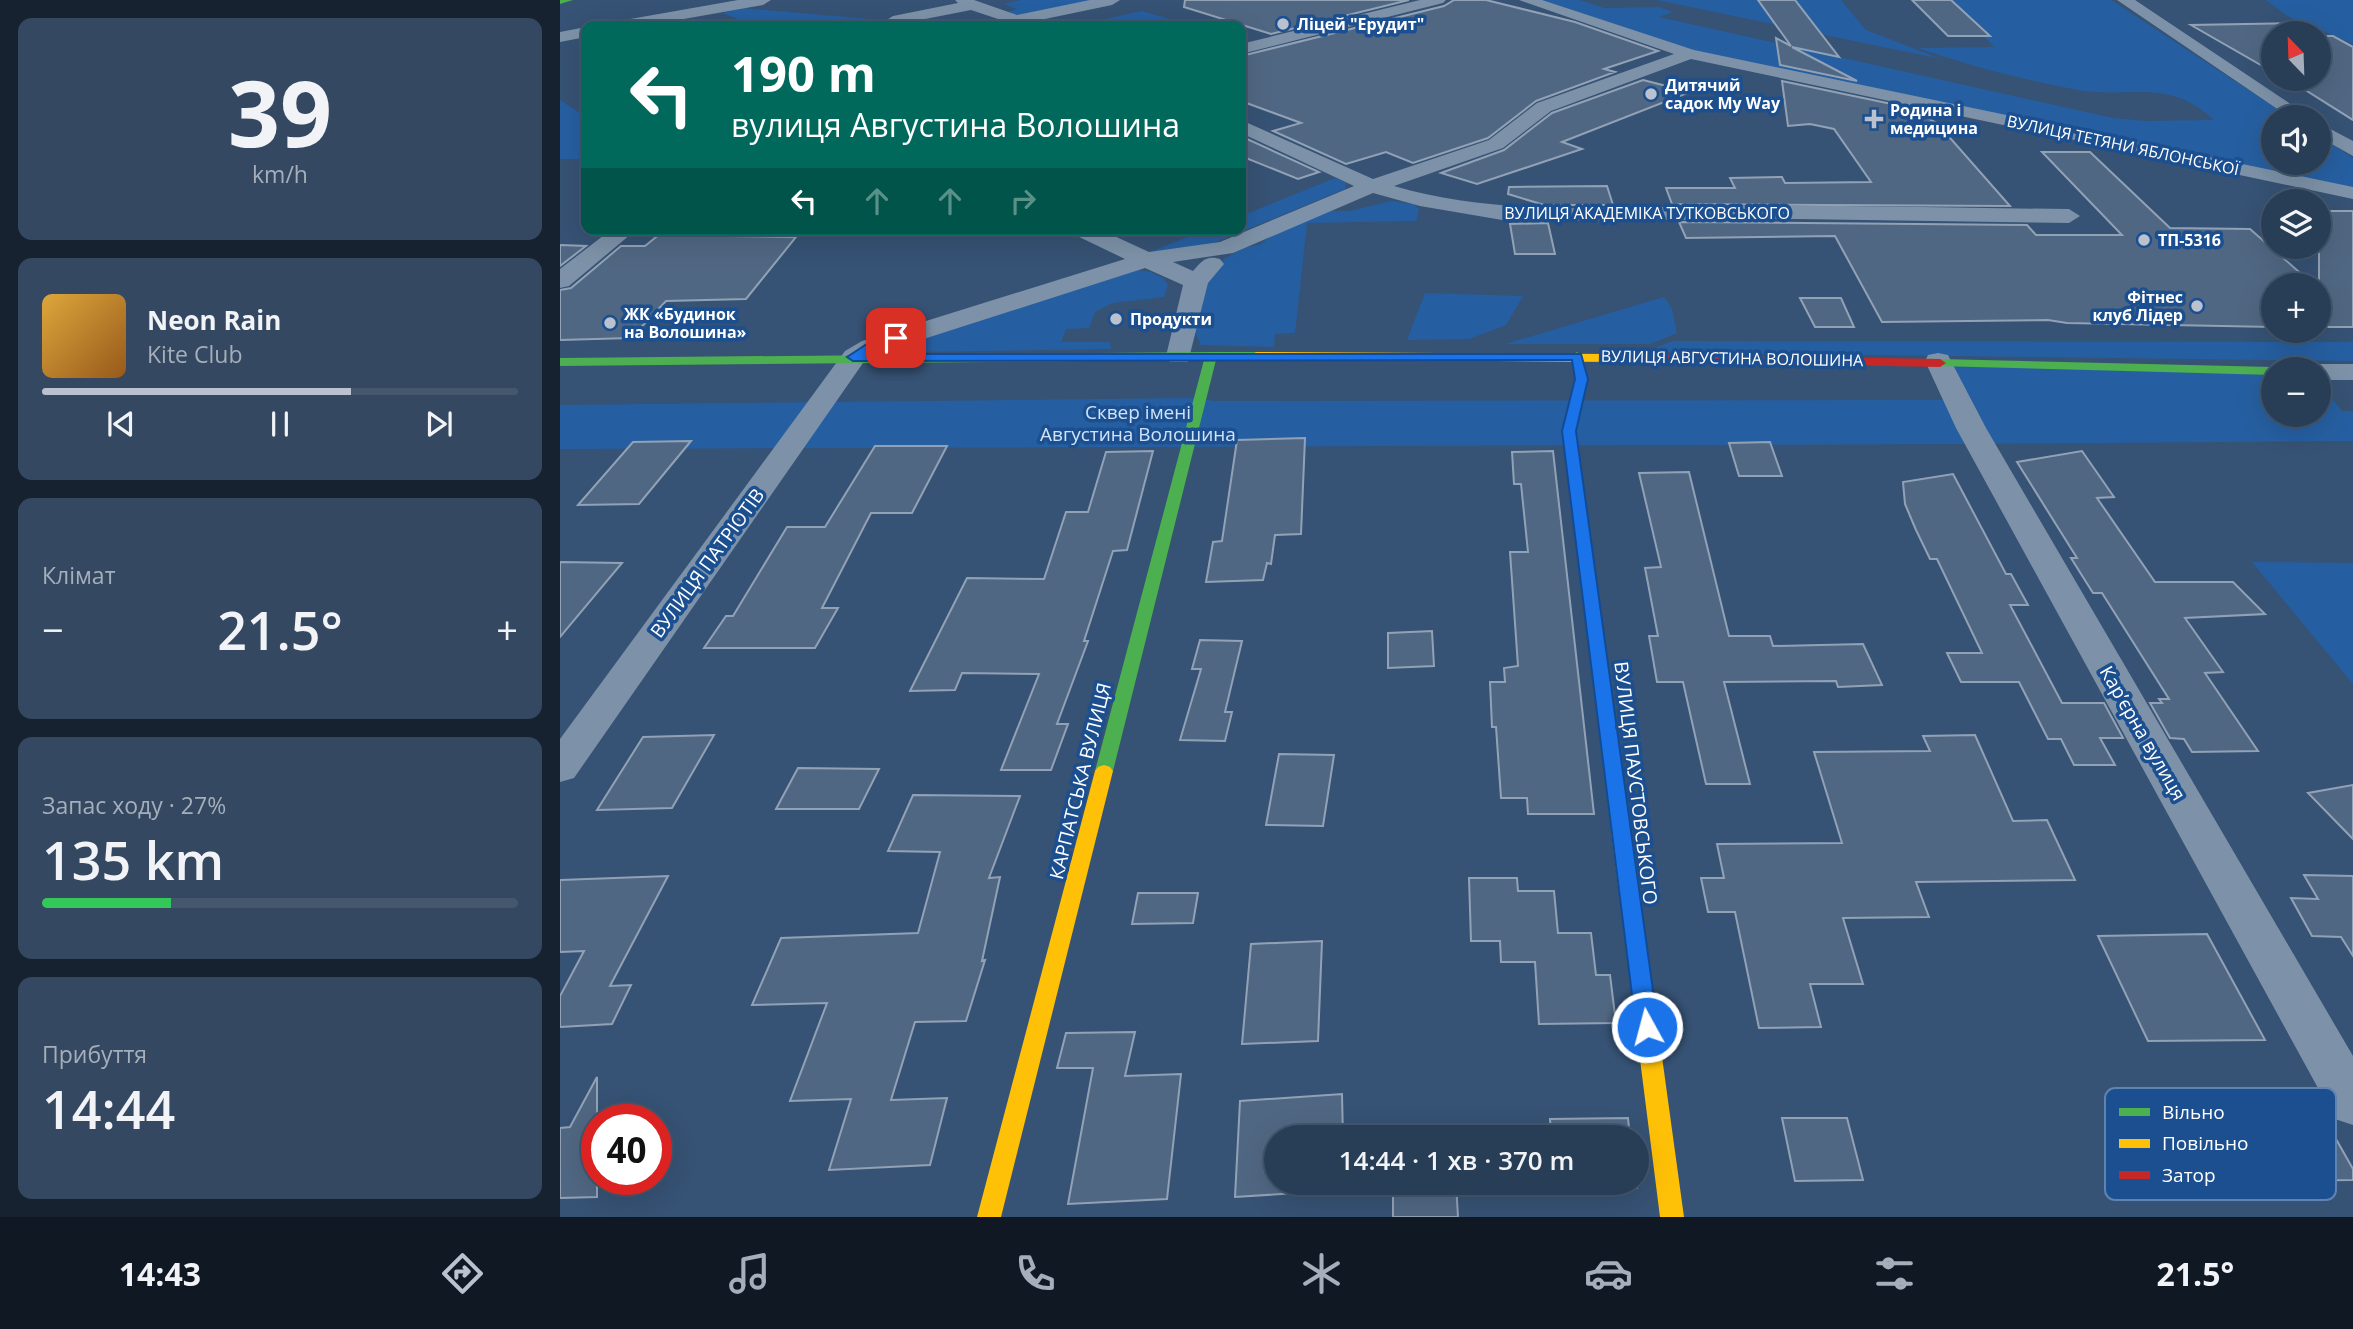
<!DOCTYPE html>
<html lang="uk">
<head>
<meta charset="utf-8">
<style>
	body { margin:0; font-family:"Open Sans",sans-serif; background:#344961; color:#f1f3f6; height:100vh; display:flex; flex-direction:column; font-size:26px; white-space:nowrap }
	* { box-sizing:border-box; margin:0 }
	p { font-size:23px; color:#a5aeba }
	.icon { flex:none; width:38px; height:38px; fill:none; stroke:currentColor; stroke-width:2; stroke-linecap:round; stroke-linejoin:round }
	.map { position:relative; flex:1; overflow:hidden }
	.details { display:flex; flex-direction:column; gap:18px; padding:18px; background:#162230; width:560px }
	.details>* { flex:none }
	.hud { position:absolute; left:21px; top:21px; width:665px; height:214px; border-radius:14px; box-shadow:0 7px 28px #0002,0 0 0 2px #44576d; background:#00695c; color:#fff; overflow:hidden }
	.needle { width:46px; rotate:337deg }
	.controls { position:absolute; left:1701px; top:21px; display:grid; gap:14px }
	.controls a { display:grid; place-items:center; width:70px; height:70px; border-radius:50%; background:#283e57; box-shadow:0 7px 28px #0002,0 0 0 2px #44576d; font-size:35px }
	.speed { position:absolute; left:21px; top:1104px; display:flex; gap:14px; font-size:35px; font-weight:700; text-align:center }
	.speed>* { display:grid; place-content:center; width:91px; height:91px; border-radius:50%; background:#283e57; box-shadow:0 7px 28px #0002,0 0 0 2px #44576d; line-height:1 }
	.speed .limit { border:10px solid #d22; background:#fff; color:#111 }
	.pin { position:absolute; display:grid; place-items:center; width:60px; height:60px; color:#fff; margin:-30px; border-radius:14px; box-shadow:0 4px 10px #0006 }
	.me { position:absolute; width:77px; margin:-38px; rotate:353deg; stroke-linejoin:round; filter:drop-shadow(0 0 5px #0008) }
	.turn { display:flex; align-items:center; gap:24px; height:147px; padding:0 35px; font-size:32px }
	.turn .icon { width:91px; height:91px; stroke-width:2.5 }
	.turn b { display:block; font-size:49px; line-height:60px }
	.lanes { display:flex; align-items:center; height:66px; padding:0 35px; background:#0003; justify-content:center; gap:35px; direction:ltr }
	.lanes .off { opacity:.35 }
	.big { font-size:52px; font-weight:600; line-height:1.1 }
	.details .card { flex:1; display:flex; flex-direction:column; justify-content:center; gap:10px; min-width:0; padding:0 24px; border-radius:14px; background:#344961 }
	.details .dial { align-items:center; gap:0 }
	.dial b { font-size:91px; line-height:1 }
	.song { display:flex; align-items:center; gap:21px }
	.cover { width:84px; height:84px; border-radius:10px; background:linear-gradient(135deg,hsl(40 70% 55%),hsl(30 70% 35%)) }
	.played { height:7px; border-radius:4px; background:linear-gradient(90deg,#b9c2ce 65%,#44576d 65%) }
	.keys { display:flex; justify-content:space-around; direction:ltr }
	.heat { display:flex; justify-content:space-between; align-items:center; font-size:38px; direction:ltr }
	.charge { height:10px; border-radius:5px; background:linear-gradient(90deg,#34c759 27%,#44576d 0) }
	.trip { position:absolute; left:704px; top:1125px; width:385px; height:70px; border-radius:35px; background:#283e57; box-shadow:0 7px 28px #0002,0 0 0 2px #44576d; font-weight:600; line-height:70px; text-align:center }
	.tabs { display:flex; height:112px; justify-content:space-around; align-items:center; background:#101923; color:#a5aeba }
	.tabs .icon { width:49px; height:49px }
	.tabs .selected { color:#b9c2ce }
	.tabs b { font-size:32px; color:#f1f3f6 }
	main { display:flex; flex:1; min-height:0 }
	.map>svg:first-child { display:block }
	.green { fill:#265fa1 }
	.building { fill:#506783; stroke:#92a2b6; stroke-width:2 }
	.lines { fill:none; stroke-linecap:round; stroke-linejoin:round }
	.street { fill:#7d92a8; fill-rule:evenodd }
	.fast { fill:#4caf50; fill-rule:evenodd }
	.slow { fill:#ffc107; fill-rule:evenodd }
	.jam { fill:#c62828; fill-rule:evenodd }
	.route { fill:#1a73e8; stroke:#114b97; stroke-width:2 }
	.poi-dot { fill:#b9c2ce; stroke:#1b4f8f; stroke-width:2.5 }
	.labels { text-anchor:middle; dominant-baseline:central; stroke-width:7; stroke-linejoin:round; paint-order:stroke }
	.far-poi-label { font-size:16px; font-weight:bold; fill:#fff; stroke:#1b4f8f; text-anchor:start }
	.far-street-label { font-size:16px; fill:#fff; stroke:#1b4f8f }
	.park-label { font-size:19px; fill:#cfe3fa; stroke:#1b4f8f }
	.street-label { font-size:19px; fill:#fff; stroke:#1b4f8f }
	.key { fill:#1b4f8f; stroke:#5f84b1; stroke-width:2 }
	.key-label { font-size:19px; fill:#fff }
</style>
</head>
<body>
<main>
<section class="details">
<div class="card dial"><b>39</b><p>km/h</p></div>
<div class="card">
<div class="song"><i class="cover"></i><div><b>Neon Rain</b><p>Kite Club</p></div></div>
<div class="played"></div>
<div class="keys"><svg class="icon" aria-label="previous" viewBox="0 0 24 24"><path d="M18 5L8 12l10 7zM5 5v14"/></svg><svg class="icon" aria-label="pause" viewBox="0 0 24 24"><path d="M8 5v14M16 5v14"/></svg><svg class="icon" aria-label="next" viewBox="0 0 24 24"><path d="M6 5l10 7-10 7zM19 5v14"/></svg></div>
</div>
<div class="card"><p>Клімат</p>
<div class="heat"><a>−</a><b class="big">21.5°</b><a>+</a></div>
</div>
<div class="card"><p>Запас ходу · 27%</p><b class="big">135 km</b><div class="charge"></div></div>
<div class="card"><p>Прибуття</p><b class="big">14:44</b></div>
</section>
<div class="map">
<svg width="1793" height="1217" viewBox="0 0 1793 1217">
	<rect width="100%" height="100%" fill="#365274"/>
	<path class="green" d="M461,0H543L457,18L444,13L457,9L443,4Z
		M978,0H1020L1044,8L1099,7L1113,12L1099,17L1553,118L1586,121L1654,120C1608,77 1570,99 1518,90C1463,80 1410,66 1358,48L1434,47L1390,0H1551L1730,117H1713V163H1759V136L1793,158V193L1130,54Z
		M1097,0H1281L1306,30L1381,59Z
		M1706,0H1793V44L1729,17Z
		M182,8L333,21L346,26H197L162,13Z
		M582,11L633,26H514Z
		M0,100L26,117V159H0Z
		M775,178L786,183L785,189L649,245L588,253L647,229H681V216Z
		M831,201L853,204L859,209L856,221L747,223L735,333L715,334L714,347L641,345L633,328L646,277L664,259L683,248L701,244L719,229L764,211H790Z
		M577,270L590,272L603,278L608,285L604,297L553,303L535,312L529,328L506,329L501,342H550L551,349L351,352L364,336Z
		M865,293L963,296L946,325L909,339L847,340Z
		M1104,297L1112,309L1117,333L1090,344H945Z
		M1112,341L1793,342V361L1086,352Z
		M1378,361L1713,371V415H1759V382L1782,411H1793V441L1419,444Z
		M629,398L655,401L1386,400L1413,444L0,449V405Z
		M1692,562L1793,563V684Z"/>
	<path class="building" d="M625,0H849L711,34L624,7Z
		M894,0H926L1015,22L1098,51L1044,69L1055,72L976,101L928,138L853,163L826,152L786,164L713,131L741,123L681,101V56L884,6Z
		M1198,0H1235L1279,57L1232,47L1297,81L1220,65L1216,38L1231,46Z
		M1352,0H1391L1430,36H1388Z
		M1736,23L1753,33H1713V72L1631,25Z
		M1759,36H1773L1793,47V120L1728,79H1759Z
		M1083,80L1130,92L1002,142L1022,149L917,184L881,173L944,150L992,113Z
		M1222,81L1346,107L1377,123L1450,206L1112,204L1106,188H1175L1170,178L1222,177L1225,183L1311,182L1274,129L1250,124L1228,126Z
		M687,139L759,172L738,179L681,156V140Z
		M1482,152H1530L1610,228L1690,229L1754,285H1713V327L1507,323L1488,320L1322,322L1275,236L1126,238L1119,222L1467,225L1476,235H1562Z
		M1047,186L1053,205H984L948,194L949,187Z
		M1759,211H1793V327H1759Z
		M988,223L995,254H955L950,224Z
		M106,229H178L170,236L236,237L186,299L106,301L71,338L0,340V290L11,288L61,246H85Z
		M0,245L26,246L0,266Z
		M1240,298H1281L1294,327H1255Z
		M745,438L741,534L715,535L711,564L707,563L703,580L646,582L653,542L662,541L677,440Z
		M131,441L79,504L18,505L73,442Z
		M1210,442L1222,476H1179L1169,443Z
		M315,446H387L352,513H311L262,608H278L255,648H144L166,616H173L227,527H265Z
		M593,451L567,550L553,551L524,641H528L497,724H508L491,770H441L479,674L402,673L395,690L350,691L407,578L484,579L506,512H528L546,452Z
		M993,451L1034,814H968L967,798H941L936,727H932L930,682H945L944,668L958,666L950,552H968L961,484H954L952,452Z
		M1522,451L1554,497L1537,498L1595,582H1673L1705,614L1625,618L1663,672L1645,673L1698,751L1632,752L1624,739L1610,738L1590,703H1602L1599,699H1609L1542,593H1533L1511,558H1517L1457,462Z
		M1129,472L1169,636H1210L1213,646L1303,644L1322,685L1278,687L1276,681L1164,682L1190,784H1146L1123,682H1097L1089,636H1098L1085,568L1101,567L1079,473Z
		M1393,474L1446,574H1451L1468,605H1450L1502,703H1544L1563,738H1540L1555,765H1514L1501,739H1488L1459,682H1401L1387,653H1422L1377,559H1370L1356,530L1345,504L1343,482Z
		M0,562L62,563L0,637Z
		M872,631L874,666L828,668V633Z
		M640,640L682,641L665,712H672L665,741L620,740L641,669H632Z
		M154,735L112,808L37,810L83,737Z
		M1415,735L1453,821L1487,820L1515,880L1356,882L1369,917L1283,918L1303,984H1250L1261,1027L1199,1028L1175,912H1148L1141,878H1164L1157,844L1282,843L1254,752L1370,751L1363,736Z
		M719,754L774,755L763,826L706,825Z
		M238,768L319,769L299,809H216Z
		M1793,785V839L1748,793Z
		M353,795L460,796L429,878L440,877L422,961L425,960L406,1021L355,1022L331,1100L387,1098L370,1165L269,1170L291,1099L230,1101L267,1003L192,1005L221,938L358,933L380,852L328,851Z
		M1744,875L1793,876V956L1781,937L1752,936L1731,898L1758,899Z
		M108,876L50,986L71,985L52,1024L0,1027V996L24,951L0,952V880Z
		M909,878H957L958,891H994L998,933H1031L1036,975H1050L1056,1023L979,1024L975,962H941L940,941H911Z
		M578,893H638L633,923L572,924Z
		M1647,934L1705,1040L1588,1041L1538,936Z
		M762,941L758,1041L682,1044L691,944Z
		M575,1032L565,1076L621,1074L607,1199L508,1204L533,1068H497L506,1033Z
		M37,1077V1197L0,1198V1128L10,1127Z
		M782,1094L783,1138H716V1183H784V1190L675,1197L680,1101Z
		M1671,1102H1755L1793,1169V1180L1711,1181Z
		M1068,1118L1070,1138H991L990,1119Z
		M1222,1118H1287L1303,1180L1235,1181Z
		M1076,1176L1077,1188L995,1189V1183H1076Z
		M833,1183H896L898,1217H833Z"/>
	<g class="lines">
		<path class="street" d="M178,0H211L203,5L84,26H51L59,21Z
			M395,0H414L457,15L530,0H560L552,5L456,25L411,10L350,22L354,26H332L325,21L333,16L398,3Z
			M860,0H886L883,3L681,54V44Z
			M959,0H982L1134,50L1793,187V199L1131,59L991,111L943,148L834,186C941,217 1054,207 1165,206C1280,205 1394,208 1509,209L1520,216L1509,223L1236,219L948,221L860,206L813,193L673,253L613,262L633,271C642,261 646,255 660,259L664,264L648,283L628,362H610L606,356L623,285L585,268L320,353L303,363L14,778L0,782V739L285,351L302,341L565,259L513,234L510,229H539L589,252L660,242L794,186L681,133V120L813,179L929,140L977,103L1114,54Z
			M1557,0H1575L1750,117H1729Z
			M26,27V37L0,42V32Z
			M1759,123L1793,141V156L1759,137Z
			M52,229H77L9,286L0,288V269Z
			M1378,353L1388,355L1391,361L1426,428L1793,1056V1125L1775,1119L1396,428L1365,361L1368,355Z
			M1759,364H1793V380H1759V369H1747Z"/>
		<path class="fast" d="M0,0H13L0,4Z
			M651,352H696L702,356L696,360H656L553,771L550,775H538L535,771L644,360L0,366V358Z
			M1017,352L1023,356L1027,379L1016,431L1071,831L1068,836L1061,838L1054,836L1051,831L1002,431L1015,379L1011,356Z
			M1380,359L1713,367L1718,369H1713V375L1376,366L1374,363Z"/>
		<path class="slow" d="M696,352L1052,354L1058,358L1052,362L692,359L690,356Z
			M544,765L550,767L553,771L441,1217H417L535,771L538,767Z
			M1061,824L1068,826L1071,831L1124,1217H1100L1051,831L1054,826Z"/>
		<path class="jam" d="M1052,354L1380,359L1386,363L1380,367L1048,361L1046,358Z"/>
	</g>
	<path class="route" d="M336,335L342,338L340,341L308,354H1021L1028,379L1016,431L1098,1027L1095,1034L1087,1036L1079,1034L1076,1027L1002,431L1015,379L1012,360L293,361L287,357L307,344Z"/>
	<g class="poi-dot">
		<circle cx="723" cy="24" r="7"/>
		<circle cx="1091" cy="94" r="7"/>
		<path d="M1310.5 108.5h7v7h7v7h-7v7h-7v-7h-7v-7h7z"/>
		<circle cx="1584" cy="240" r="7"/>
		<circle cx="1637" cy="306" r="7"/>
		<circle cx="556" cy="319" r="7"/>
		<circle cx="50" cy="323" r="7"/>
	</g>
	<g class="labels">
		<g class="far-poi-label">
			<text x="737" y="24">Ліцей "Ерудит"</text>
			<text x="1105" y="85">Дитячий<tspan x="1105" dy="18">садок My Way</tspan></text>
			<text x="1330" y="110">Родина і<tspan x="1330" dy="18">медицина</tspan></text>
			<text x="1598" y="240">ТП-5316</text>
			<text x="1623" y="297" text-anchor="end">Фітнес<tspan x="1623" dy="18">клуб Лідер</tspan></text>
			<text x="64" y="314">ЖК «Будинок<tspan x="64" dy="18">на Волошина»</tspan></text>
			<text x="570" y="319">Продукти</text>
		</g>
		<g class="far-street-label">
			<text transform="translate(1563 145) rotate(12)">ВУЛИЦЯ ТЕТЯНИ ЯБЛОНСЬКОЇ</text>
			<text x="1087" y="213">ВУЛИЦЯ АКАДЕМІКА ТУТКОВСЬКОГО</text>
			<text transform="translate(1172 358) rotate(1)">ВУЛИЦЯ АВГУСТИНА ВОЛОШИНА</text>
		</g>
		<g class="park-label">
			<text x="578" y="412">Сквер імені<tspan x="578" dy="22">Августина Волошина</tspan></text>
		</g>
		<g class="street-label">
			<text transform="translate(147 563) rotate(-54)">ВУЛИЦЯ ПАТРІОТІВ</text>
			<text transform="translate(1583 733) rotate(60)">Карʼєрна вулиця</text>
			<text transform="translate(520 781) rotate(-76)">КАРПАТСЬКА ВУЛИЦЯ</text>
			<text transform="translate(1076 783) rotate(83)">ВУЛИЦЯ ПАУСТОВСЬКОГО</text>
		</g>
	</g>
	<rect x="1545" y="1088" width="231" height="112" rx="10" class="key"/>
	<rect x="1559" y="1108" width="31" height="8" fill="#4caf50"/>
	<rect x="1559" y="1139" width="31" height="9" fill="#ffc107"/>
	<rect x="1559" y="1171" width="31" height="8" fill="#c62828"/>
	<g class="key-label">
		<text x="1602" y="1119">Вільно</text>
		<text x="1602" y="1150">Повільно</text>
		<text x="1602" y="1182">Затор</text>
	</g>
</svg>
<div class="controls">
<a><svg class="needle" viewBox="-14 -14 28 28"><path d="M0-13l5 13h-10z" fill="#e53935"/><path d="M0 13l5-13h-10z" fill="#a5aeba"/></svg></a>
<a><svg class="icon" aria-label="sound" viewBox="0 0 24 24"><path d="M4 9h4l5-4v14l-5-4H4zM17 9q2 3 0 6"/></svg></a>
<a><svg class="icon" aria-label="layers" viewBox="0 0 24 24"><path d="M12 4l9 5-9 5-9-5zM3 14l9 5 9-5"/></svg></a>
<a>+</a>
<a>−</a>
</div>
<div class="speed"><div class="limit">40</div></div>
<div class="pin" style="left:336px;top:338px;background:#d93025"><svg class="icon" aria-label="arrive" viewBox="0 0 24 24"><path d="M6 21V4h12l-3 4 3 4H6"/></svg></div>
<svg class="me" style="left:1087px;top:1027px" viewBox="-20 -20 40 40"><circle r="17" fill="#1a73e8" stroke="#fff" stroke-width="3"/><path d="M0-11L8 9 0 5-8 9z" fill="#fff"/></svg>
<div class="trip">14:44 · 1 хв · 370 m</div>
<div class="hud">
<div class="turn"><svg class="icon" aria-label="left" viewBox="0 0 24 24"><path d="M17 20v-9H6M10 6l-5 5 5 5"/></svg><div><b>190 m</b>вулиця Августина Волошина</div></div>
<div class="lanes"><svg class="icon" aria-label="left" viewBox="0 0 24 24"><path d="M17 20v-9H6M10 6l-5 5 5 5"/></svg><svg class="icon off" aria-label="ahead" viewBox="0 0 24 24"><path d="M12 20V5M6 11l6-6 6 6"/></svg><svg class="icon off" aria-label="ahead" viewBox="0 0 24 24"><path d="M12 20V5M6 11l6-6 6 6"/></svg><svg class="icon off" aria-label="right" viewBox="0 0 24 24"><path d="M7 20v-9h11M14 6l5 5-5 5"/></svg></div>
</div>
</div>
</main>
<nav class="tabs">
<b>14:43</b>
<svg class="icon selected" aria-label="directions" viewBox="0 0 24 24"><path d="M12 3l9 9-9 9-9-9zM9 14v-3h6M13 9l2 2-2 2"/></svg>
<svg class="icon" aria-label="music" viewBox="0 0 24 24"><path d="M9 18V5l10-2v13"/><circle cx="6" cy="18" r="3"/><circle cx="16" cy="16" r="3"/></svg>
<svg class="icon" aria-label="phone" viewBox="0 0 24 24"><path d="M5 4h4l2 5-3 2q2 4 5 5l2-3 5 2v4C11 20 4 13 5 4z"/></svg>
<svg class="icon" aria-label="climate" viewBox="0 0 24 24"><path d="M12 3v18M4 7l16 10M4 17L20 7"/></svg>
<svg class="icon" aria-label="car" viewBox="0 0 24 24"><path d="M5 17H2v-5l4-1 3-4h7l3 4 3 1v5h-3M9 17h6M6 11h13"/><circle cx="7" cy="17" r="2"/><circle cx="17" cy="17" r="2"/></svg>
<svg class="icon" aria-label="filters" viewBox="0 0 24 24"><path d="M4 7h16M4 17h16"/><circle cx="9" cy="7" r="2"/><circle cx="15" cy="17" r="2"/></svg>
<b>21.5°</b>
</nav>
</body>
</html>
